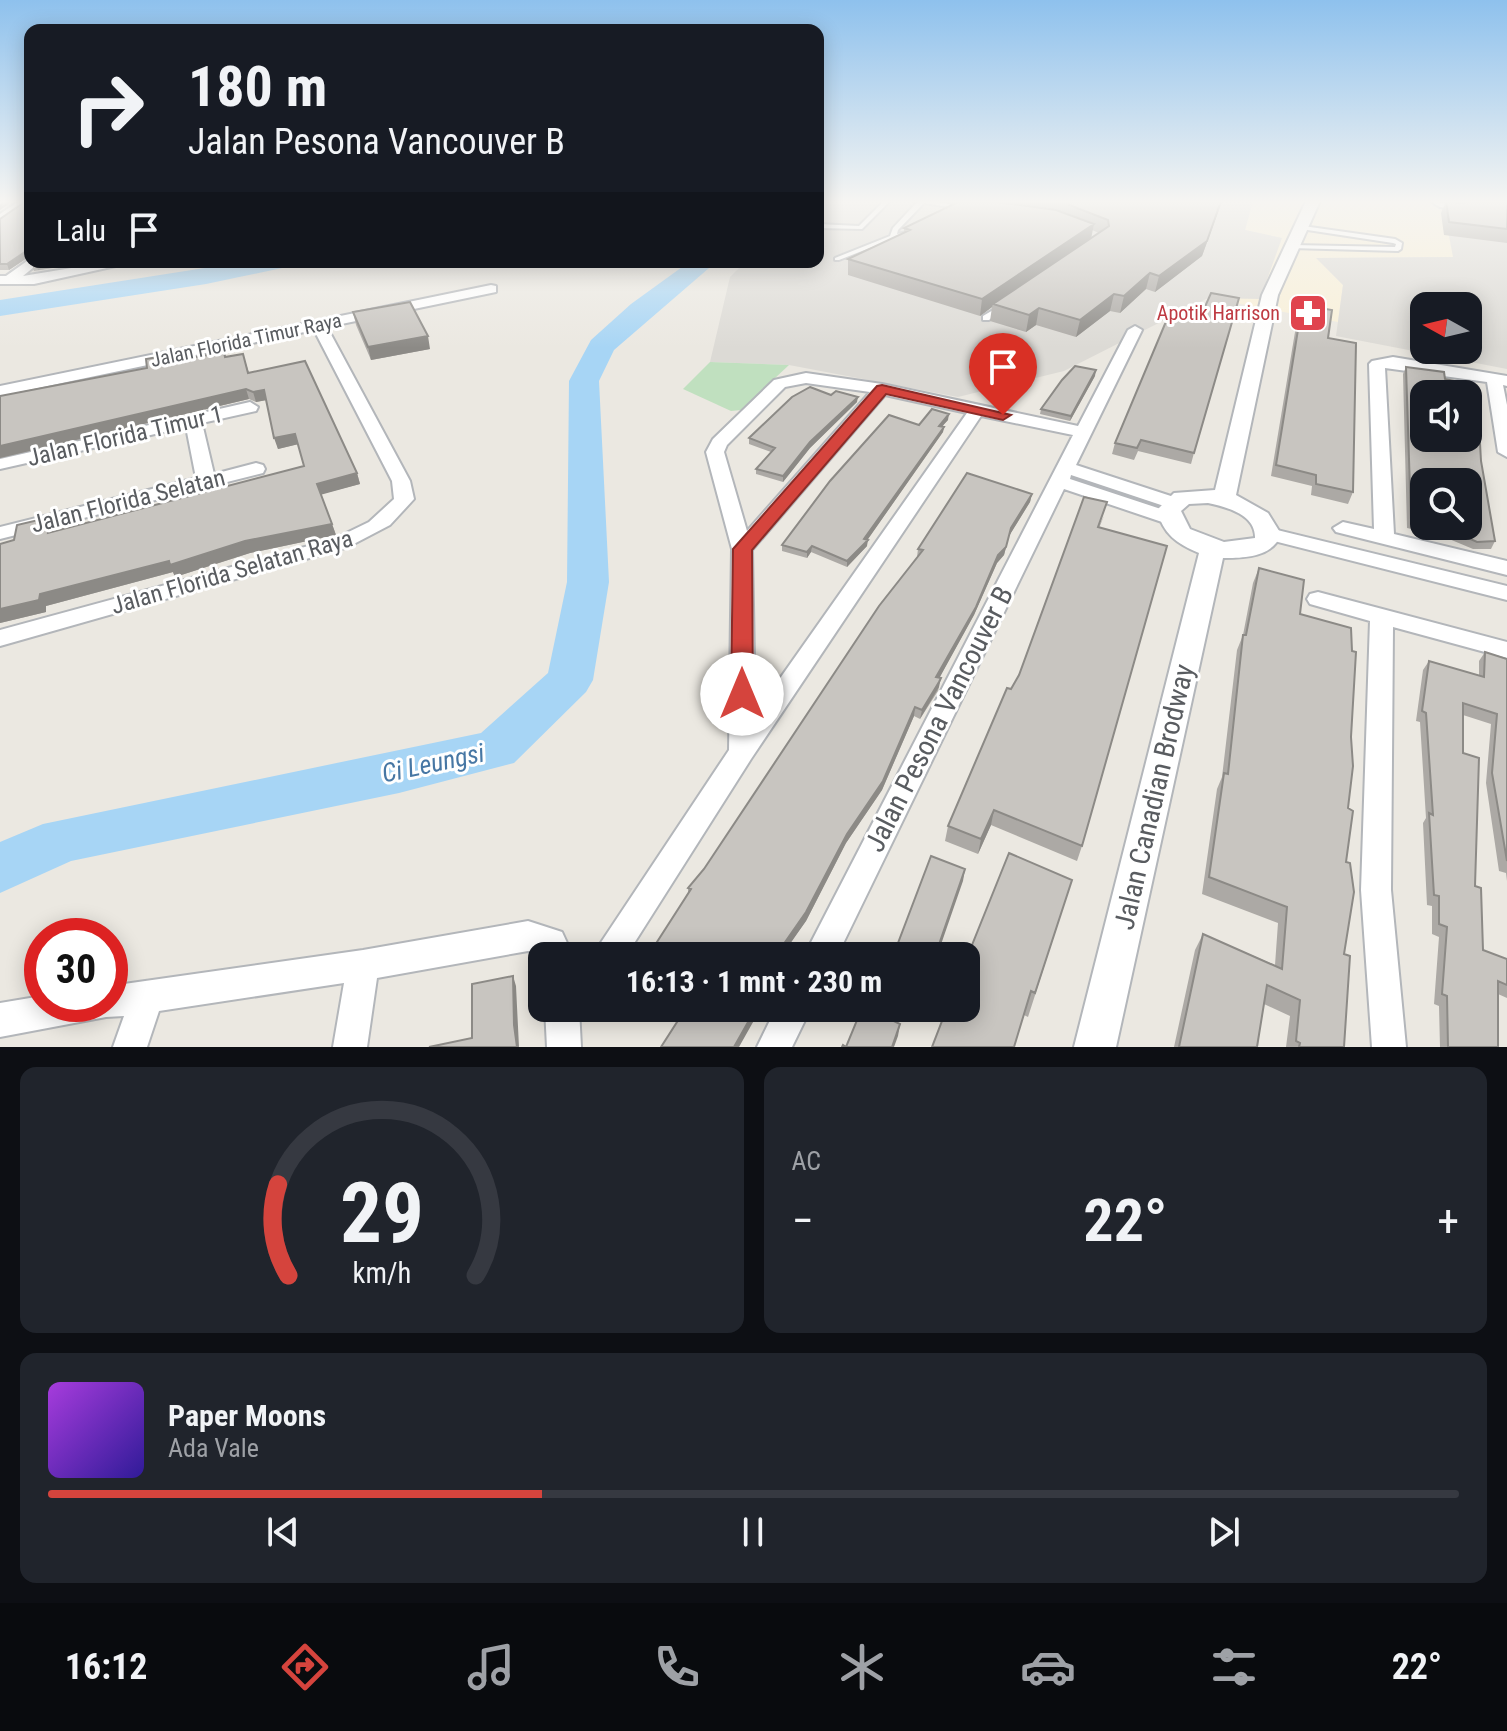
<!DOCTYPE html>
<html lang="id">
<head>
<meta charset="utf-8">
<style>
	body { margin:0; font-family:"Roboto Condensed",sans-serif; background:#20242c; color:#f1f3f6; height:100vh; display:flex; flex-direction:column; font-size:30px; white-space:nowrap }
	* { box-sizing:border-box; margin:0 }
	p { font-size:26px; color:#9ea1a6 }
	.icon { flex:none; width:44px; height:44px; fill:none; stroke:currentColor; stroke-width:2; stroke-linecap:round; stroke-linejoin:round }
	.map { position:relative; height:1047px; overflow:hidden }
	.drawer { display:flex; flex-direction:column; gap:20px; padding:20px; background:#0d0f14; flex:1 }
	.drawer>* { flex:none }
	.top-card { position:absolute; left:24px; top:24px; width:800px; height:244px; border-radius:16px; box-shadow:0 4px 20px #0003; background:#171b24; color:#f1f3f6; overflow:hidden }
	.needle { width:52px; rotate:278deg }
	.controls { position:absolute; left:1410px; top:292px; display:grid; gap:16px }
	.controls a { display:grid; place-items:center; width:72px; height:72px; border-radius:16px; background:#171b24; box-shadow:0 4px 20px #0003; font-size:40px }
	.speed { position:absolute; left:24px; top:918px; display:flex; gap:16px; font-size:40px; font-weight:700; text-align:center }
	.speed>* { display:grid; place-content:center; width:104px; height:104px; border-radius:50%; background:#171b24; box-shadow:0 4px 20px #0003; line-height:1 }
	.speed .limit { border:12px solid #d22; background:#fff; color:#111 }
	.pin { position:absolute; display:grid; place-items:center; width:68px; height:68px; color:#fff; margin:-82px -34px; border-radius:50% 50% 50% 0; rotate:-45deg; box-shadow:0 0 8px #0007 }
	.pin .icon { rotate:45deg }
	.me { position:absolute; width:88px; margin:-44px; rotate:0deg; stroke-linejoin:round; filter:drop-shadow(0 0 6px #0008) }
	.turn { display:flex; align-items:center; gap:28px; height:168px; padding:0 32px; font-size:36px }
	.turn .icon { width:104px; height:104px; stroke-width:2.5 }
	.turn b { display:block; font-size:56px; line-height:68px }
	.then { display:flex; align-items:center; height:76px; padding:0 32px; background:#0003; gap:16px; font-size:30px }
	.big { font-size:60px; font-weight:700; line-height:1.1 }
	.drawer .card { flex:1; display:flex; flex-direction:column; justify-content:center; gap:12px; min-width:0; padding:0 28px; border-radius:16px; background:#20242c }
	.drawer .dial { align-items:center; gap:0 }
	.dial svg { height:208px; overflow:visible; fill:none; stroke:#363941; stroke-width:7; stroke-linecap:round; text-anchor:middle }
	.dial text { fill:#f1f3f6; stroke:none }
	.song { display:flex; align-items:center; gap:24px }
	.cover { width:96px; height:96px; border-radius:12px; background:linear-gradient(135deg,hsl(280 70% 55%),hsl(250 70% 35%)) }
	.played { height:8px; border-radius:4px; background:linear-gradient(90deg,#d5443d 35%,#363941 35%) }
	.keys { display:flex; justify-content:space-around; direction:ltr }
	.heat { display:flex; justify-content:space-between; align-items:center; font-size:44px; direction:ltr }
	.drawer .tiles { flex:1; display:grid; gap:20px; grid-template-columns:1fr 1fr }
	.card:last-child { grid-column:span 2 }
	.trip { position:absolute; left:528px; top:942px; width:452px; height:80px; border-radius:16px; background:#171b24; box-shadow:0 4px 20px #0003; font-weight:700; line-height:80px; text-align:center }
	.tabs { display:flex; height:128px; justify-content:space-around; align-items:center; background:#090b0e; color:#9ea1a6 }
	.tabs .icon { width:56px; height:56px }
	.tabs .on { color:#d5443d }
	.tabs b { font-size:36px; color:#f1f3f6 }
	.map>svg:first-child { display:block }
	.commercial { fill:#f9f0d7 }
	.industrial { fill:#dcdad5; fill-rule:evenodd }
	.green { fill:#c0e0bf }
	.lines { fill:none; stroke-linecap:round; stroke-linejoin:round }
	.river { fill:#a7d5f5; fill-rule:evenodd }
	.service-casing { stroke:#b3b6ba; stroke-width:4 }
	.minor-casing { stroke:#b3b6ba; stroke-width:4 }
	.tertiary-casing { stroke:#b3b6ba; stroke-width:4 }
	.service { fill:#fff; fill-rule:evenodd }
	.minor { fill:#fff; fill-rule:evenodd }
	.tertiary { fill:#fff; fill-rule:evenodd }
	.wall { fill:#aca9a5; fill-rule:evenodd }
	.shaded-wall { fill:#8c8a86 }
	.building { fill:#c8c5c0; stroke:#8c8a86; stroke-width:2; fill-rule:evenodd }
	.route { fill:#d5443d; stroke:#8a2c28; stroke-width:2 }
	.labels { text-anchor:middle; dominant-baseline:central; stroke-width:6; stroke-linejoin:round; paint-order:stroke }
	.far-health-label { font-size:20px; fill:#be3a42; stroke:#fff; text-anchor:end }
	.far-street-label { font-size:20px; fill:#595c60; stroke:#fff }
	.street-label { font-size:24px; fill:#595c60; stroke:#fff }
	.water-label { font-size:26px; font-style:italic; fill:#4777a4; stroke:#fff }
	.near-street-label { font-size:28px; fill:#595c60; stroke:#fff }
</style>
</head>
<body>
<div class="map">
<svg width="1507" height="1047" viewBox="0 0 1507 1047">
	<rect width="100%" height="100%" fill="#ebe8e1"/>
	<path class="commercial" d="M1253,201H1434L1443,204L1454,257L1317,258L1343,285L1338,322L1208,298L1281,238L1245,230Z"/>
	<path class="industrial" d="M818,201H1253L1245,230L1282,238L1260,299L1208,298L1064,371L958,397L789,365L710,362L730,277L745,262H818Z
		M1434,201H1507V369L1336,336L1343,285L1316,258L1453,257L1443,204ZM1424,306H1468V350H1424Z"/>
	<path class="green" d="M710,362L789,365L741,410L731,411L683,389Z"/>
	<g class="lines">
		<path class="river" d="M243,262H290L287,267L206,284L0,316V300Z
			M689,262H716L614,350L599,381L609,582L593,680L586,692L514,763L399,793L71,861L0,893V842L43,824L481,733L548,673L567,582L569,381L591,340L631,304Z"/>
		<defs>
			<path id="service" d="M884,201H890L862,229L818,228V224L859,226Z
				M918,201H932L965,207L962,209L924,203L898,230L897,234L908,232L911,234L910,235L895,238L839,260H835V258L890,236L893,228Z
				M1430,201L1459,206L1464,201H1470L1460,210L1440,207Z
				M1303,226L1395,239L1402,243L1401,249L1398,251L1291,248V246L1293,245L1395,247L1396,244L1393,243L1301,229L1300,228Z
				M1000,306L1005,307L989,320H983V316Z"/>
			<path id="minor" d="M19,201L30,203L0,222V214Z
				M30,259V262H40L23,276L108,262H134L34,284H0V276H6Z
				M491,285L496,286V292L327,327L410,481L414,499L390,525L348,547L0,646V630L334,539L369,522L394,499L392,481L314,330L0,396V386Z
				M1135,326L1142,330L1076,465L1180,499L1183,503L1173,509L1071,475L1070,479L1176,514L1179,518L1176,522H1162L1064,489L837,956H804L1073,435L981,416L751,759L626,956H592L729,750L732,549L706,452L713,439L774,380L806,373L882,384L1078,426L1128,330ZM806,383L870,392L747,531L724,452L727,445L785,387ZM885,395L967,413L755,714L752,550Z
				M1393,357L1507,376V386L1503,385L1507,405V457L1498,452L1487,382L1385,368L1394,534L1507,561V575L1336,532L1333,528L1343,522L1374,529L1369,364L1372,361Z
				M250,402L258,407L256,411L202,423L214,474L256,463L263,465L265,469L263,473L0,539V527L196,478L186,427L0,469V459Z
				M1269,528L1507,586V600L1262,538L1259,534L1262,530Z
				M1318,592L1507,642V658L1393,627L1391,890L1406,1047H1372L1361,890L1370,621L1310,604L1307,599L1310,594Z
				M528,921L562,932L573,956L542,958L540,954L528,951L377,978L367,1047H333L344,983L159,1011L147,1047H113L124,1016L106,1017L0,1037V1003L42,996V1004H110V986L363,950Z
				M545,1008H579L581,1047H547Z
				M776,1008H811L792,1047H757Z"/>
			<path id="tertiary" d="M1306,201H1320L1278,295L1236,495L1268,513L1281,534C1273,557 1245,558 1223,558L1116,1047H1074L1199,553C1177,544 1163,534 1157,510L1174,493L1215,490L1262,295ZM1208,503C1227,507 1256,515 1255,538L1224,542L1190,529L1181,511L1189,504Z"/>
		</defs>
		<use href="#service" class="service-casing"/>
		<use href="#minor" class="minor-casing"/>
		<use href="#tertiary" class="tertiary-casing"/>
		<use href="#service" class="service"/>
		<use href="#minor" class="minor"/>
		<use href="#tertiary" class="tertiary"/>
	</g>
	<path class="wall" d="M30,201V256L9,270H0V219Z
		M960,201H1222L1202,256L1155,292L1146,289L1120,313L1110,311L1076,337L1036,325L1026,332L990,321L992,307L980,316L848,275V259L904,233V228ZM1092,230L1099,233L1091,238Z
		M1446,201L1465,203L1507,201V243L1444,235L1441,213Z
		M33,262H90L34,271L32,264Z
		M1302,305L1328,338L1353,492L1348,504L1311,495L1312,486L1271,476L1298,314Z
		M353,312L430,349L371,360L356,325Z
		M1170,312L1194,453L1191,464L1138,451L1134,460L1112,454L1115,443Z
		M224,352L226,357L243,354L249,373L357,473L360,484L321,494L336,535L250,553L175,577L173,572L46,606V612L0,623V544L14,540L51,517L56,528V531L304,466L298,444L278,449L266,400L256,402L249,399L0,458V396L147,368L164,356L167,363Z
		M1406,367L1445,379L1481,461L1495,541L1491,549H1473L1442,536L1407,528L1403,374ZM1424,482L1468,526H1424Z
		M1095,376L1070,421L1040,414L1041,409Z
		M831,395L857,402L810,448L783,482L756,474V469L771,452L749,444V438Z
		M948,420L942,426L944,427L943,432L867,540V546L847,567L811,552L807,558L782,551V545L919,425Z
		M1032,494L1030,502L1009,536L1004,555L997,563L974,615L939,678V687L938,691L920,719L914,716L882,790L846,843L806,921L787,947L789,948V956H648L688,894V888L704,869L917,557L918,549Z
		M1104,516L1099,528L1082,846L1077,861L991,825L978,854L945,841L948,826Z
		M1259,568L1300,614L1351,737L1346,862L1344,1047H1286L1290,1016L1264,1004L1257,1047H1174L1195,950L1203,934L1275,965L1278,923L1202,894L1217,789L1222,777L1237,650L1243,635L1253,583Z
		M1485,652L1507,659V881L1506,873L1499,871L1486,783L1491,724L1463,715V753L1475,886L1483,950L1507,959V998L1498,994V1047H1440L1439,1006L1434,1004L1439,937L1432,934V906L1427,905L1423,823L1426,818L1420,722L1416,721L1423,670L1429,661L1479,676V661Z
		M1072,880L1028,1017L1024,1015L932,1047Z"/>
	<path class="shaded-wall" d="M4,201H8L9,204L0,210V204Z
		M1221,201H1222L1202,256L1155,292L1159,276Z
		M1094,224L1091,239L993,304L992,307L980,316L982,299Z
		M28,250L30,256L9,270L7,264Z
		M50,262H90L38,270L36,264Z
		M1150,273L1146,289L1120,313L1124,296Z
		M1114,294L1110,311L1076,337L1080,320Z
		M1039,308L1036,325L1026,332L1029,315Z
		M428,336L430,349L371,360L368,347Z
		M1096,370L1095,376L1070,421L1071,416Z
		M246,389L249,399L0,458V446Z
		M264,390L267,400L256,402L253,392Z
		M858,397L857,402L810,448L783,482V476L810,442Z
		M949,414L948,420L938,431L939,426Z
		M944,427L943,432L866,542L868,540L867,546L847,567V561Z
		M295,434L299,444L278,449L274,438Z
		M357,473L360,484L320,495L317,484Z
		M1032,494L1030,502L1009,536L1004,555L997,563L974,615L935,686L936,677L1011,528Z
		M51,517L56,528L54,544L48,533Z
		M332,524L336,535L250,553L175,577L173,572L46,606V612L0,623V609L40,594L245,541Z
		M812,546L811,552L807,558V552Z
		M941,678L939,687L920,719L922,710Z
		M915,707L914,716L882,790L846,843L806,921L783,954V945Z
		M994,810L991,825L978,854L981,839Z
		M965,869L963,881L937,956H935Z
		M513,976L516,986L519,1047H517L514,1025Z
		M756,1008H761L739,1047H734Z
		M900,1024L898,1036L894,1047H892Z"/>
	<path class="building" d="M26,201H30V251L28,250L7,264H0V219Z
		M960,201H990L1056,210L1094,224L982,299L848,259L910,230L904,228Z
		M1059,201H1221L1207,241L1159,276L1150,273L1124,296L1114,294L1080,320L1039,308L1029,315L993,304L1109,226L1108,220Z
		M1446,201L1465,203L1467,201H1507V229L1449,222Z
		M33,262H50L32,264Z
		M1211,293L1239,298L1194,453L1141,440L1137,448L1115,443L1170,312L1200,318Z
		M410,302L428,336L368,347L353,312Z
		M1302,305L1332,310L1328,338L1356,343L1353,492L1316,484V475L1276,465Z
		M224,352L225,357L243,354L248,373L305,361L357,473L317,484L332,524L245,541L170,565L169,561L40,594L39,600L0,609V544L14,540L17,525L51,517L48,533L304,466L295,434L274,438L264,390L253,392L246,389L0,446V396L147,368L146,359L164,356L165,363Z
		M1075,366L1096,370L1071,416L1041,409L1062,380Z
		M1406,367L1444,372L1445,379L1469,384L1479,425L1481,461L1495,541L1477,542L1446,528L1435,526H1468V482H1424V523L1411,520ZM1424,394H1468V438H1424Z
		M810,387L831,395L836,391L858,397L810,442L783,476L756,469L775,448L749,438L792,397Z
		M932,409L949,414L939,426L944,427L864,539L868,540L847,561L812,546L807,552L782,545L830,481L889,415L919,425Z
		M967,473L1032,494L1011,528L1006,547L998,555L976,607L936,677L941,678L939,682L922,710L915,707L883,781L847,834L806,912L783,945L789,948L784,956H648L691,889L688,888L704,869L879,606L923,550L918,549Z
		M1084,497L1107,502L1098,527L1167,546L1082,846L994,810L981,839L948,826L1007,688L1011,689L1019,675Z
		M1259,568L1304,580L1300,614L1351,628L1352,651L1356,652L1351,737L1353,766L1348,808L1353,811L1346,862L1350,863L1354,892L1344,954L1350,956L1344,1047H1299L1300,1043L1296,1041L1300,1000L1267,985L1257,1047H1179L1203,934L1282,969L1287,907L1209,877L1224,773L1228,774L1243,635H1246Z
		M1485,652L1507,659V861L1492,773L1497,714L1463,703V753L1479,758L1475,886L1481,888L1483,950L1507,959V985L1498,981V1047H1448L1447,996L1442,994L1447,927L1439,924V896L1434,895L1429,813L1433,815L1426,713L1422,711L1429,661L1484,677Z
		M1009,853L1072,880L1035,993L1031,991L1014,1047H932L947,1008H966V960Z
		M931,856L965,869L935,956H905L895,951Z
		M513,976L514,1025L517,1047H429L472,1038V984Z
		M686,1008H756L734,1047H661Z
		M862,1008H867L900,1024L892,1047H842L843,1045L846,1047Z"/>
	<linearGradient id="sky" x2="0" y2="1"><stop stop-color="#8ec1ed"/><stop offset="0.58" stop-color="#f6f5f2"/><stop offset="1" stop-color="#f6f5f2" stop-opacity="0"/></linearGradient>
	<rect width="1507" height="348" fill="url(#sky)"/>
	<path class="route" d="M882,385L1011,415L1003,420L886,394L752,550L753,694L750,700H734L731,694L733,549L877,386Z"/>
	<defs>
		<symbol id="pharmacy-square" viewBox="-11 -11 22 22"><rect x="-9" y="-9" width="18" height="18" rx="4" fill="#e0444e" stroke="#fff"/><path d="M-2-6h4v4h4v4h-4v4h-4v-4h-4v-4h4Z" fill="#fff"/></symbol>
	</defs>
	<g fill-rule="evenodd">
		<use href="#pharmacy-square" x="1286" y="291" width="44" height="44"/>
	</g>
	<g class="labels">
		<g class="far-health-label">
			<text x="1280" y="313">Apotik Harrison</text>
		</g>
		<g class="far-street-label">
			<text transform="translate(246 340) rotate(-12)">Jalan Florida Timur Raya</text>
		</g>
		<g class="street-label">
			<text transform="translate(125 436) rotate(-13)">Jalan Florida Timur 1</text>
			<text transform="translate(128 501) rotate(-14)">Jalan Florida Selatan</text>
			<text transform="translate(232 572) rotate(-16)">Jalan Florida Selatan Raya</text>
		</g>
		<g class="water-label">
			<text transform="translate(433 763) rotate(-12)">Ci Leungsi</text>
		</g>
		<g class="near-street-label">
			<text transform="translate(939 719) rotate(-63)">Jalan Pesona Vancouver B</text>
			<text transform="translate(1154 797) rotate(-77)">Jalan Canadian Brodway</text>
		</g>
	</g>
</svg>
<div class="controls">
<a><svg class="needle" viewBox="-14 -14 28 28"><path d="M0-13l5 13h-10z" fill="#e53935"/><path d="M0 13l5-13h-10z" fill="#9ea1a6"/></svg></a>
<a><svg class="icon" aria-label="sound" viewBox="0 0 24 24"><path d="M4 9h4l5-4v14l-5-4H4zM17 9q2 3 0 6"/></svg></a>
<a><svg class="icon" aria-label="search" viewBox="0 0 24 24"><circle cx="10" cy="10" r="6"/><path d="M15 15l6 6"/></svg></a>
</div>
<div class="speed"><div class="limit">30</div></div>
<div class="pin" style="left:1003px;top:415px;background:#d93025"><svg class="icon" aria-label="arrive" viewBox="0 0 24 24"><path d="M6 21V4h12l-3 4 3 4H6"/></svg></div>
<svg class="me" style="left:742px;top:694px" viewBox="-20 -20 40 40"><circle r="19" fill="#fff"/><path d="M0-13L10 11 0 6-10 11z" fill="#d5443d"/></svg>
<div class="trip">16:13 · 1 mnt · 230 m</div>
<div class="top-card">
<div class="turn"><svg class="icon" aria-label="right" viewBox="0 0 24 24"><path d="M7 20v-9h11M14 6l5 5-5 5"/></svg><div><b>180 m</b>Jalan Pesona Vancouver B</div></div>
<div class="then">Lalu<svg class="icon" aria-label="arrive" viewBox="0 0 24 24"><path d="M6 21V4h12l-3 4 3 4H6"/></svg></div>
</div>
</div>
<section class="drawer">
<div class="tiles">
<div class="card dial"><svg viewBox="0 0 100 80">
<path d="M14 69A42 42 0 1 1 86 69"/>
<path d="M14 69A42 42 0 0 1 10 34" stroke="#d5443d"/>
<text x="50" y="56" font-size="32" font-weight="700">29</text>
<text x="50" y="72" font-size="11">km/h</text>
</svg></div>
<div class="card"><p>AC</p>
<div class="heat"><a>−</a><b class="big">22°</b><a>+</a></div>
</div>
<div class="card">
<div class="song"><i class="cover"></i><div><b>Paper Moons</b><p>Ada Vale</p></div></div>
<div class="played"></div>
<div class="keys"><svg class="icon" aria-label="previous" viewBox="0 0 24 24"><path d="M18 5L8 12l10 7zM5 5v14"/></svg><svg class="icon" aria-label="pause" viewBox="0 0 24 24"><path d="M8 5v14M16 5v14"/></svg><svg class="icon" aria-label="next" viewBox="0 0 24 24"><path d="M6 5l10 7-10 7zM19 5v14"/></svg></div>
</div>
</div>
</section>
<nav class="tabs">
<b>16:12</b>
<svg class="icon on" aria-label="directions" viewBox="0 0 24 24"><path d="M12 3l9 9-9 9-9-9zM9 14v-3h6M13 9l2 2-2 2"/></svg>
<svg class="icon" aria-label="music" viewBox="0 0 24 24"><path d="M9 18V5l10-2v13"/><circle cx="6" cy="18" r="3"/><circle cx="16" cy="16" r="3"/></svg>
<svg class="icon" aria-label="phone" viewBox="0 0 24 24"><path d="M5 4h4l2 5-3 2q2 4 5 5l2-3 5 2v4C11 20 4 13 5 4z"/></svg>
<svg class="icon" aria-label="climate" viewBox="0 0 24 24"><path d="M12 3v18M4 7l16 10M4 17L20 7"/></svg>
<svg class="icon" aria-label="car" viewBox="0 0 24 24"><path d="M5 17H2v-5l4-1 3-4h7l3 4 3 1v5h-3M9 17h6M6 11h13"/><circle cx="7" cy="17" r="2"/><circle cx="17" cy="17" r="2"/></svg>
<svg class="icon" aria-label="filters" viewBox="0 0 24 24"><path d="M4 7h16M4 17h16"/><circle cx="9" cy="7" r="2"/><circle cx="15" cy="17" r="2"/></svg>
<b>22°</b>
</nav>
</body>
</html>
